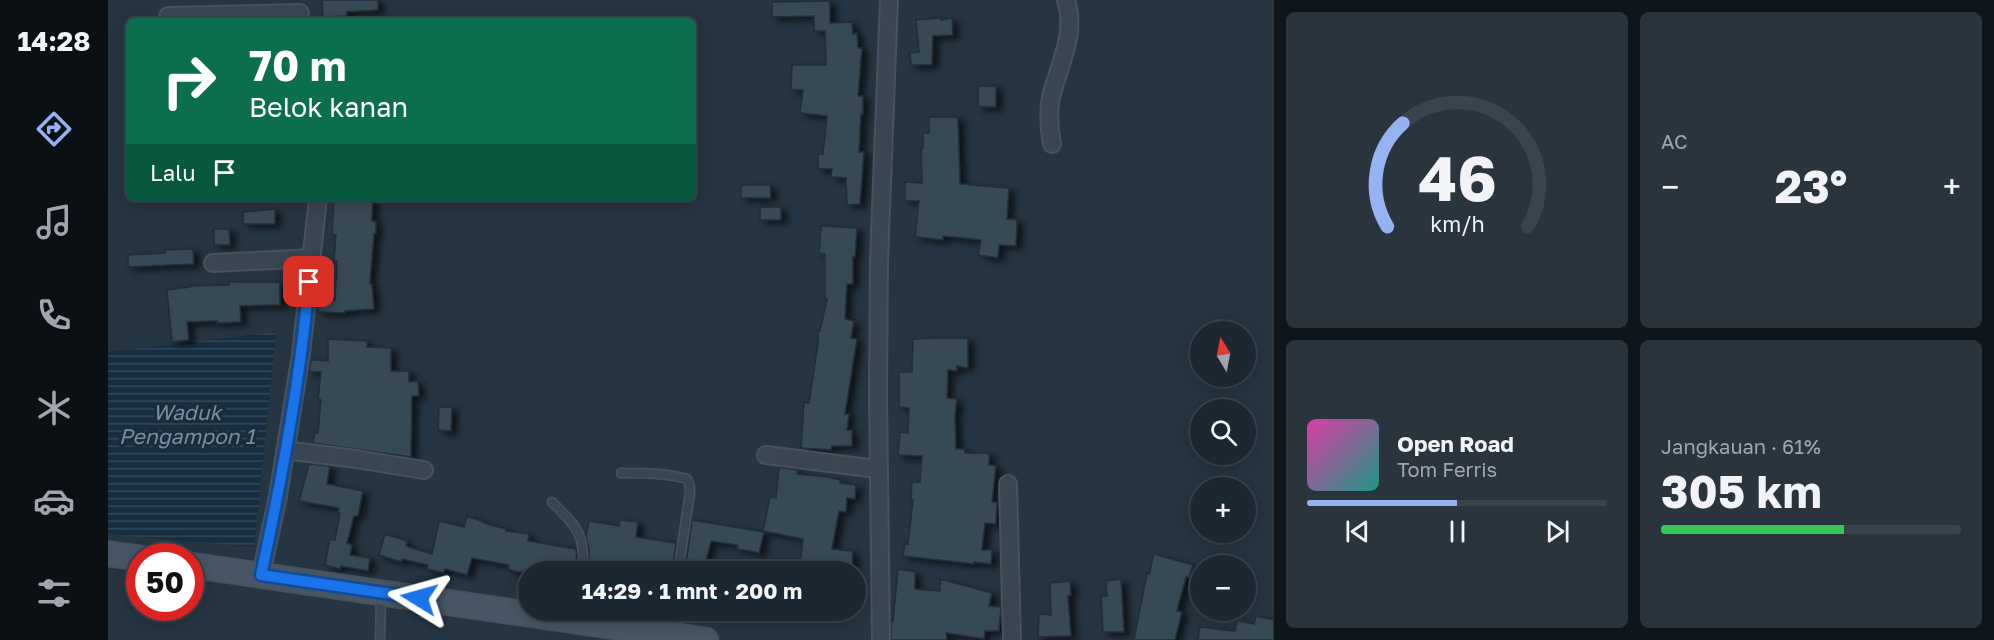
<!DOCTYPE html>
<html lang="id">
<head>
<meta charset="utf-8">
<style>
	body { margin:0; font-family:"Golos Text",sans-serif; background:#29343d; color:#f1f3f6; height:100vh; display:flex; flex-direction:column; font-size:22px; white-space:nowrap }
	* { box-sizing:border-box; margin:0 }
	p { font-size:20px; color:#a0a6ab }
	.icon { flex:none; width:33px; height:33px; fill:none; stroke:currentColor; stroke-width:2; stroke-linecap:round; stroke-linejoin:round }
	.map { position:relative; flex:1; overflow:hidden }
	.side { display:flex; flex-direction:column; gap:12px; padding:12px; background:#0f161b; width:720px }
	.side>* { flex:none }
	.banner { position:absolute; left:18px; top:18px; width:570px; height:183px; border-radius:9px; box-shadow:0 3px 15px #0003,0 0 0 2px #3a444d; background:#0b6e4f; color:#fff; overflow:hidden }
	.needle { width:39px; rotate:350deg }
	.controls { position:absolute; left:1082px; top:321px; display:grid; gap:12px }
	.controls a { display:grid; place-items:center; width:66px; height:66px; border-radius:50%; background:#1c2831; box-shadow:0 3px 15px #0003,0 0 0 2px #3a444d; font-size:30px }
	.speed { position:absolute; left:18px; top:543px; display:flex; gap:12px; font-size:30px; font-weight:700; text-align:center }
	.speed>* { display:grid; place-content:center; width:78px; height:78px; border-radius:50%; background:#1c2831; box-shadow:0 3px 15px #0003,0 0 0 2px #3a444d; line-height:1 }
	.speed .limit { border:9px solid #d22; background:#fff; color:#111 }
	.pin { position:absolute; display:grid; place-items:center; width:51px; height:51px; color:#fff; margin:-26px; border-radius:12px; box-shadow:0 3px 9px #0006 }
	.me { position:absolute; width:66px; margin:-33px; rotate:278deg; stroke-linejoin:round; filter:drop-shadow(0 0 4px #0008) }
	.turn { display:flex; align-items:center; gap:21px; height:126px; padding:0 24px; font-size:27px }
	.turn .icon { width:78px; height:78px; stroke-width:2.5 }
	.turn b { display:block; font-size:42px; line-height:51px }
	.then { display:flex; align-items:center; height:57px; padding:0 24px; background:#0003; gap:12px; font-size:22px }
	.big { font-size:45px; font-weight:700; line-height:1.1 }
	.side .card { flex:1; display:flex; flex-direction:column; justify-content:center; gap:9px; min-width:0; padding:0 21px; border-radius:9px; background:#29343d }
	.side .dial { align-items:center; gap:0 }
	.dial svg { height:156px; overflow:visible; fill:none; stroke:#3a444d; stroke-width:7; stroke-linecap:round; text-anchor:middle }
	.dial text { fill:#f1f3f6; stroke:none }
	.song { display:flex; align-items:center; gap:18px }
	.cover { width:72px; height:72px; border-radius:9px; background:linear-gradient(135deg,hsl(320 70% 55%),hsl(170 70% 35%)) }
	.played { height:6px; border-radius:3px; background:linear-gradient(90deg,#95b2f1 50%,#3a444d 50%) }
	.keys { display:flex; justify-content:space-around; direction:ltr }
	.heat { display:flex; justify-content:space-between; align-items:center; font-size:33px; direction:ltr }
	.charge { height:9px; border-radius:4px; background:linear-gradient(90deg,#34c759 61%,#3a444d 0) }
	.side .tiles { flex:1; display:grid; gap:12px; grid-template-columns:repeat(2,1fr) }
	.trip { position:absolute; left:410px; top:561px; width:348px; height:60px; border-radius:30px; background:#1c2831; box-shadow:0 3px 15px #0003,0 0 0 2px #3a444d; font-weight:700; line-height:60px; text-align:center }
	main { display:flex; flex:1; min-height:0 }
	.tab-bar { display:flex; flex-direction:column; width:108px; justify-content:space-around; align-items:center; background:#0b1014; color:#a0a6ab }
	.tab-bar .icon { width:42px; height:42px }
	.tab-bar .active { color:#95b2f1 }
	.tab-bar b { font-size:27px; color:#f1f3f6 }
	.map>svg:first-child { display:block }
	.water { fill:url(#water-rules) }
	.building { fill:#374957; stroke:#202d38; stroke-width:1.5; filter:url(#shadow) }
	.lines { fill:none; stroke-linecap:round; stroke-linejoin:round }
	.service-casing { stroke:#46525d; stroke-width:11 }
	.minor-casing { stroke:#46525d; stroke-width:20 }
	.secondary-casing { stroke:#46525d; stroke-width:27 }
	.service { stroke:#394651; stroke-width:8 }
	.minor { stroke:#394651; stroke-width:16 }
	.secondary { stroke:#475664; stroke-width:24 }
	.route-casing { stroke:#114b97; stroke-width:15 }
	.route { stroke:#1a73e8; stroke-width:10 }
	.labels { text-anchor:middle; dominant-baseline:central; stroke-width:6; stroke-linejoin:round; paint-order:stroke }
	.water-label { font-size:21px; font-style:italic; fill:#6e90ab; stroke:#1e2b36 }
</style>
</head>
<body>
<main>
<nav class="tab-bar">
<b>14:28</b>
<svg class="icon active" aria-label="directions" viewBox="0 0 24 24"><path d="M12 3l9 9-9 9-9-9zM9 14v-3h6M13 9l2 2-2 2"/></svg>
<svg class="icon" aria-label="music" viewBox="0 0 24 24"><path d="M9 18V5l10-2v13"/><circle cx="6" cy="18" r="3"/><circle cx="16" cy="16" r="3"/></svg>
<svg class="icon" aria-label="phone" viewBox="0 0 24 24"><path d="M5 4h4l2 5-3 2q2 4 5 5l2-3 5 2v4C11 20 4 13 5 4z"/></svg>
<svg class="icon" aria-label="climate" viewBox="0 0 24 24"><path d="M12 3v18M4 7l16 10M4 17L20 7"/></svg>
<svg class="icon" aria-label="car" viewBox="0 0 24 24"><path d="M5 17H2v-5l4-1 3-4h7l3 4 3 1v5h-3M9 17h6M6 11h13"/><circle cx="7" cy="17" r="2"/><circle cx="17" cy="17" r="2"/></svg>
<svg class="icon" aria-label="filters" viewBox="0 0 24 24"><path d="M4 7h16M4 17h16"/><circle cx="9" cy="7" r="2"/><circle cx="15" cy="17" r="2"/></svg>
</nav>
<div class="map">
<svg width="1166" height="640" viewBox="0 0 1166 640">
	<defs>
		<pattern id="water-rules" width="6" height="5" patternUnits="userSpaceOnUse" patternTransform="scale(1.5)"><rect width="6" height="5" fill="#172d40"/><path d="M0 2.5h6" fill="none" stroke="#364a5a"/></pattern>
		<filter id="shadow"><feDropShadow dx="6" dy="3.5" stdDeviation="3" flood-color="#0009"/></filter>
	</defs>
	<rect width="100%" height="100%" fill="#253541"/>
	<path class="water" d="M168,332L146,547L8,535L0,533V352Z"/>
	<path class="building" d="M214,0H270V10L239,12V16L215,17Z
		M722,1V23L744,22L745,34L749,33L750,48H754L750,96H755V114H753L751,152H756L752,204L739,205L738,178L723,177L724,169H710V154H715L719,116L692,113L695,90H683L684,65H718L717,31H706V16L664,17V2Z
		M833,18V20L844,18L845,35L825,36L824,65H803L802,53L811,52L808,20Z
		M870,86H888V107H870Z
		M821,117H850L852,184L901,188L899,219H909L908,246L891,245L890,258L870,255L873,240L835,236V240L807,237L811,201H797V182L814,183L813,148H815V133H821Z
		M633,185H662L663,198H633Z
		M226,198H265L264,221H268V234H266L262,284H264L266,309L237,311V313L210,312V300H227L229,261H226L228,235H224Z
		M652,207H673V220H652Z
		M167,209V224H135V212Z
		M713,226L749,228L747,257H745V284H739L737,319L746,321L743,338L749,339L737,414H741L739,430H744V446H724L723,450L693,448L696,402L701,403L710,343V331H712L719,299H717V254L711,253Z
		M106,229H121L122,245H106Z
		M85,249L86,264L20,267V255L57,253V250Z
		M121,282H172V305L132,306L133,322L109,323V321L79,322L81,340L64,342L59,290L82,287V286L121,285Z
		M831,338H860V368L849,366V371L840,370L839,398L849,399L847,415L848,449H857V453H881V465L888,466L884,502H889L888,524L877,523L874,550H884L883,564L866,562V564L795,556L797,543L800,544L805,500H803L804,482H812L814,456L790,455L792,432L800,433L801,408L791,407V372H804L805,339Z
		M220,339L259,341V347L283,348V371H301V382L310,381L311,396H304L303,457L205,443L207,432L210,433L213,400L210,399L213,372H201L203,360L220,361Z
		M331,407H344L343,431L330,430Z
		M201,464L222,466L219,484L255,491L250,516H246L239,543L244,545L242,555L262,558L260,571L233,566L232,569L217,565L222,539L227,540L232,513H230L231,508L191,501Z
		M671,467L690,470L689,474L719,477L733,480L732,483L748,485L747,499L739,498L738,512L731,511L724,549L745,551L744,572H691L695,539L655,531L662,497L668,498Z
		M359,516L376,522V523L398,529V531L421,534L420,541L468,549L469,572H410L400,569L401,565L364,558L359,575L337,569L336,573L319,569L320,565L294,559L293,562L271,555L277,534L299,541L298,546L324,554L331,521L356,527Z
		M512,520L530,522L528,537L568,543L564,572H481V548L478,537L481,521L511,526Z
		M584,520L656,532L651,553L629,549L630,545L603,541L595,572H577Z
		M1046,554L1085,565L1081,578L1078,577L1069,611L1074,612L1067,640H1026L1039,573L1041,574Z
		M648,559L683,565L682,572H645Z
		M790,569L807,572V589L832,591V579L884,593L881,606L893,607L891,631H877L876,639L838,633L839,640H783V621H785Z
		M1013,579L1016,632H995L993,596H999L998,581Z
		M962,581L963,595L960,596L963,636L930,637L931,614L943,615L942,583Z
		M1148,616L1166,620V640H1090L1092,627L1127,631L1129,620L1146,624Z"/>
	<g class="lines">
		<defs>
			<path id="service" d="M513,473C536,473 557,473 579,479L582,487V493L570,572
				M444,502C470,528 477,534 475,572
				M560,631L563,610
				M272,640L273,595"/>
			<path id="minor" d="M60,16L192,13
				M944,144C941,128 940,113 943,97C951,65 969,33 958,0
				M105,263L204,258
				M177,450L248,459L316,470
				M658,455L769,469
				M900,484L904,640
				M153,575L170,496L193,354L210,198
				M773,640L770,393L771,261L781,0"/>
			<path id="secondary" d="M0,554L32,558
				M82,565L598,640"/>
		</defs>
		<use href="#service" class="service-casing"/>
		<use href="#minor" class="minor-casing"/>
		<use href="#secondary" class="secondary-casing"/>
		<use href="#service" class="service"/>
		<use href="#minor" class="minor"/>
		<use href="#secondary" class="secondary"/>
	</g>
	<g class="lines">
		<defs>
			<path id="route" d="M201,282C192,381 174,479 153,575L311,598"/>
		</defs>
		<use href="#route" class="route-casing"/>
		<use href="#route" class="route"/>
	</g>
	<g class="labels">
		<g class="water-label">
			<text x="79" y="412">Waduk<tspan x="79" dy="24">Pengampon 1</tspan></text>
		</g>
	</g>
</svg>
<div class="controls">
<a><svg class="needle" viewBox="-14 -14 28 28"><path d="M0-13l5 13h-10z" fill="#e53935"/><path d="M0 13l5-13h-10z" fill="#a0a6ab"/></svg></a>
<a><svg class="icon" aria-label="search" viewBox="0 0 24 24"><circle cx="10" cy="10" r="6"/><path d="M15 15l6 6"/></svg></a>
<a>+</a>
<a>−</a>
</div>
<div class="speed"><div class="limit">50</div></div>
<div class="pin" style="left:201px;top:282px;background:#d93025"><svg class="icon" aria-label="arrive" viewBox="0 0 24 24"><path d="M6 21V4h12l-3 4 3 4H6"/></svg></div>
<svg class="me" style="left:311px;top:598px" viewBox="-20 -20 40 40"><path d="M0-17L14 15 0 8-14 15z" fill="#1a73e8" stroke="#fff" stroke-width="4"/></svg>
<div class="trip">14:29 · 1 mnt · 200 m</div>
<div class="banner">
<div class="turn"><svg class="icon" aria-label="right" viewBox="0 0 24 24"><path d="M7 20v-9h11M14 6l5 5-5 5"/></svg><div><b>70 m</b>Belok kanan</div></div>
<div class="then">Lalu<svg class="icon" aria-label="arrive" viewBox="0 0 24 24"><path d="M6 21V4h12l-3 4 3 4H6"/></svg></div>
</div>
</div>
<section class="side">
<div class="tiles">
<div class="card dial"><svg viewBox="0 0 100 80">
<path d="M14 69A42 42 0 1 1 86 69"/>
<path d="M14 69A42 42 0 0 1 22 16" stroke="#95b2f1"/>
<text x="50" y="56" font-size="32" font-weight="700">46</text>
<text x="50" y="72" font-size="11">km/h</text>
</svg></div>
<div class="card"><p>AC</p>
<div class="heat"><a>−</a><b class="big">23°</b><a>+</a></div>
</div>
<div class="card">
<div class="song"><i class="cover"></i><div><b>Open Road</b><p>Tom Ferris</p></div></div>
<div class="played"></div>
<div class="keys"><svg class="icon" aria-label="previous" viewBox="0 0 24 24"><path d="M18 5L8 12l10 7zM5 5v14"/></svg><svg class="icon" aria-label="pause" viewBox="0 0 24 24"><path d="M8 5v14M16 5v14"/></svg><svg class="icon" aria-label="next" viewBox="0 0 24 24"><path d="M6 5l10 7-10 7zM19 5v14"/></svg></div>
</div>
<div class="card"><p>Jangkauan · 61%</p><b class="big">305 km</b><div class="charge"></div></div>
</div>
</section>
</main>
</body>
</html>
